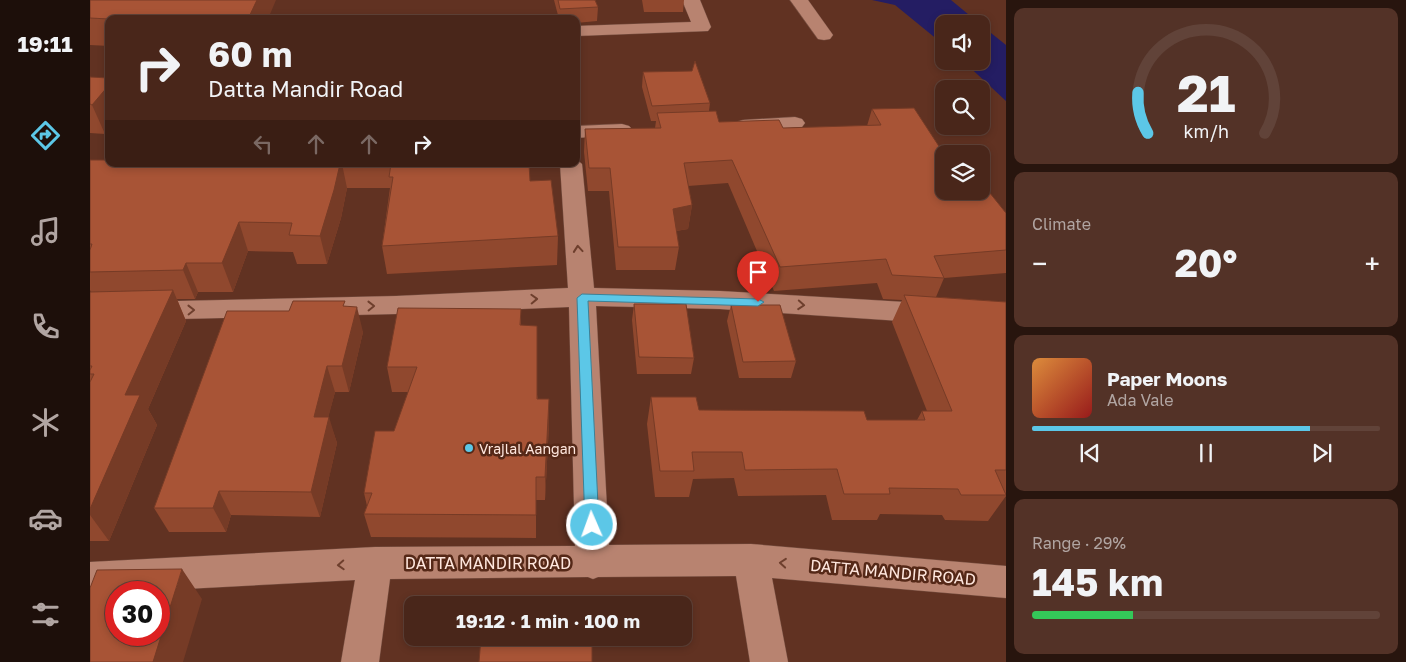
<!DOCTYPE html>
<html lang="en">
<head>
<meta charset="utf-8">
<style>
	body { margin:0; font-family:"Golos Text",sans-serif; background:#533227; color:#f1f3f6; height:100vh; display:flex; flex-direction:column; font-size:19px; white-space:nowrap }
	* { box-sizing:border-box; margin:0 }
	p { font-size:16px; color:#b1a5a2 }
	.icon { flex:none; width:28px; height:28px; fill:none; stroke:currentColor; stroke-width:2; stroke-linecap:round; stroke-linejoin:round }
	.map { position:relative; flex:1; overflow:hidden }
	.sheet { display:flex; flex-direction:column; gap:8px; padding:8px; background:#28150e; width:400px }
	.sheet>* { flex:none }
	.banner { position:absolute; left:15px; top:15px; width:475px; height:152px; border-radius:10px; box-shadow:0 2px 8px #0003,0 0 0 1px #614339; background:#49261a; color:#f1f3f6; overflow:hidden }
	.fabs { position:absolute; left:845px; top:15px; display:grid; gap:10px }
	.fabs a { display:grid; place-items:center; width:55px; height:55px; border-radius:10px; background:#49261a; box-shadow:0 2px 8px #0003,0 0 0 1px #614339; font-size:25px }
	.speed { position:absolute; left:15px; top:581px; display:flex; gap:10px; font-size:25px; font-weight:700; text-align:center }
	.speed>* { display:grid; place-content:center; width:65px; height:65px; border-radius:50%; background:#49261a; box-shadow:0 2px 8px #0003,0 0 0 1px #614339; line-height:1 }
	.speed .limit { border:8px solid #d22; background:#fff; color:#111 }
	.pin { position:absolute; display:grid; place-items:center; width:42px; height:42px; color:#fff; margin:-51px -21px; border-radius:50% 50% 50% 0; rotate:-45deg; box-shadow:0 0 5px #0007 }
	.pin .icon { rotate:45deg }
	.me { position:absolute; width:55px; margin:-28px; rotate:358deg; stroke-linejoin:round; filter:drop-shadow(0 0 4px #0008) }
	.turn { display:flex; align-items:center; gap:18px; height:105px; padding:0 20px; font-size:22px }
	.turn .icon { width:65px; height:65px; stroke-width:2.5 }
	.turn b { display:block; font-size:35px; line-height:42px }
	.lanes { display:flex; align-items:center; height:48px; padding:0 20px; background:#0003; justify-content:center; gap:25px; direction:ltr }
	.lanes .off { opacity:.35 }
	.big { font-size:38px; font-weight:700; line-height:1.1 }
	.sheet .card { flex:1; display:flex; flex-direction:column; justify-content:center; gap:8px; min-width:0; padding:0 18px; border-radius:10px; background:#533227 }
	.sheet .dial { align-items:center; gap:0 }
	.dial svg { height:130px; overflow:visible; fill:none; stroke:#614339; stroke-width:7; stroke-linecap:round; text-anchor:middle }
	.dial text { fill:#f1f3f6; stroke:none }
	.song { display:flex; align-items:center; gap:15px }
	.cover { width:60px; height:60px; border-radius:8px; background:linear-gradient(135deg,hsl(30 70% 55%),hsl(0 70% 35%)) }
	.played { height:5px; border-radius:2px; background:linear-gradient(90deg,#5cc7e7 80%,#614339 80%) }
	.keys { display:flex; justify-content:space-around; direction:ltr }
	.heat { display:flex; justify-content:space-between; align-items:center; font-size:28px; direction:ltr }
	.charge { height:8px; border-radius:4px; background:linear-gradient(90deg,#34c759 29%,#614339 0) }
	.trip { position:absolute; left:314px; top:596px; width:288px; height:50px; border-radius:10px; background:#49261a; box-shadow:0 2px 8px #0003,0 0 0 1px #614339; font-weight:700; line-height:50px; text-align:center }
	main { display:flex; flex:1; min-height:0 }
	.tabs { display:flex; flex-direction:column; width:90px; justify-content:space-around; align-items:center; background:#1d0f0a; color:#b1a5a2 }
	.tabs .icon { width:35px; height:35px }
	.tabs .selected { color:#5cc7e7 }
	.tabs b { font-size:22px; color:#f1f3f6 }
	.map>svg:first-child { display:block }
	.water { fill:#241d63 }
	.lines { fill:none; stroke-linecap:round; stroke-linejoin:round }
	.minor-casing { stroke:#754e40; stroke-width:1 }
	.minor { fill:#b88370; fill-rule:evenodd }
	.wall { fill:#90482e }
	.shaded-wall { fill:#763b26 }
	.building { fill:#a85436; stroke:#763b26; fill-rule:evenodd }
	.oneway { stroke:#6e3f2d }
	.route { fill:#5cc7e7; stroke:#3c8196 }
	.poi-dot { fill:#5cc7e7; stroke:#552817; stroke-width:2 }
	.labels { text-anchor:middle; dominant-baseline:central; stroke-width:5; stroke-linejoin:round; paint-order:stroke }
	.poi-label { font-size:14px; fill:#ffe7de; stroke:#552817; text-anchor:start }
	.near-street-label { font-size:16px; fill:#ffe7de; stroke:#552817 }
</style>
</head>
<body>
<main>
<nav class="tabs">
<b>19:11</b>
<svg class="icon selected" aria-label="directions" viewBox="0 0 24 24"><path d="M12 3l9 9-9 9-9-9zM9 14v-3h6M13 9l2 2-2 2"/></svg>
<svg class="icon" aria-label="music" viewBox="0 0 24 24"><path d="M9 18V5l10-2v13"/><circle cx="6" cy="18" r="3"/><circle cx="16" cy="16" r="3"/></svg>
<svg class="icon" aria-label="phone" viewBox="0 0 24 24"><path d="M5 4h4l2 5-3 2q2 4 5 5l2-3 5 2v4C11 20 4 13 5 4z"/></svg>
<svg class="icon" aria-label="climate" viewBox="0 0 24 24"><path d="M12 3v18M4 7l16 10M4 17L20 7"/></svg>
<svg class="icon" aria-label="car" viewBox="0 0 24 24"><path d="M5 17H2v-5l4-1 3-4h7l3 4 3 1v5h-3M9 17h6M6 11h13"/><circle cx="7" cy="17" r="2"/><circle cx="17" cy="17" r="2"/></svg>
<svg class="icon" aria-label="filters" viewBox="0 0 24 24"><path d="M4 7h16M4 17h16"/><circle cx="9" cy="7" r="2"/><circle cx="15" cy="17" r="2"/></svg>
</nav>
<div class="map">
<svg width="916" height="662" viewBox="0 0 916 662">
	<rect width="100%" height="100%" fill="#613222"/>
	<path class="water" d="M782,0H861L890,24H854V45L805,5Z
		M891,25L916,45V101L873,61H891Z"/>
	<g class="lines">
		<defs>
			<path id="minor" d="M592,0H610L621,27L618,31L486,36V26L601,22Z
				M700,0H718L743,35L740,39L734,40L728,39Z
				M705,117L712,119L715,123L712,127L653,132L646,130L642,126L646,122L653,120Z
				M532,124L539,126L543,130L539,134L486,138V126Z
				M486,159L492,164L504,288L630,291L916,308V328L630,309L506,306L519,545L661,544L916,566V598L682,578L698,662H660L646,576L508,577L503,579L498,577L300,579L289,662H251L265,580L0,594V562L285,547L485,546L479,307L306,314L0,321V303L306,296L478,288L470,164H486Z"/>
		</defs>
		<use href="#minor" class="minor-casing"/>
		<use href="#minor" class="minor"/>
	</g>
	<path class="wall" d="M0,0L19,19V46L0,45Z
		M464,0H505L508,7L507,21L486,23V19H469Z
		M552,0H594L593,12H554Z
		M553,72L620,103L619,111L629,122L693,128L777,126L782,109L854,191L916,213V273L854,278L846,297L916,302V496L898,521L855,520L852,515L790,514L787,520H742L736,495L648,496L644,478L603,479L599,497H565L557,424L561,397L609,410L777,420H827L832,411H837L802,322L812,300L793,299L787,283L684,291L638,183L598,186L602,205L598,229L586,231L589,247L585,270H526L519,191H498L494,152L495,129L565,128L566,121H561L552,87Z
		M0,77L19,78V129L15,134L0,133Z
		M0,160L19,164H439L440,181L468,236L467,265L297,274L292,246L300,188H257L251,218L237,264H207L203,252L158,251L143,292H108L105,299H87L96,321L58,409L67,425L19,541H0V292H1L0,290Z
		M544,304L604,358L601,374H547L542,320Z
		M641,305L706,361L701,378H649L637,321Z
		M256,306L273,332L259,392H245L238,417L247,443L230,517L141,515L136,532H79L64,508L199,311Z
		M431,309V325L448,399L459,424L455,500H446V538L281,537L274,514L277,506L274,493L304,431L319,392H302L297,367Z"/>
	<path class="shaded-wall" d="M167,0H186L178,19H158Z
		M18,85L19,129L15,134L2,105Z
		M250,164H252L257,188L251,218L237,264L230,236Z
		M602,205L598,229L580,232L583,209Z
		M149,222L158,251L143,292L132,263Z
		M96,263L108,292L105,299L93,270Z
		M83,290L96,321L58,409L67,425L19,541L0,515V509L35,395Z
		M267,307L273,332L259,392L252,366Z
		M237,366L245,392L232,442L224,417Z
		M459,399V424L455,500V477Z
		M239,417L247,443L230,517L221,492Z
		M129,491L141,515L136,532L123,508Z
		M92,569L112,599L93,662H63Z"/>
	<path class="building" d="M0,0H167L158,19H19L0,18Z
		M468,0H505L508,7L470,9Z
		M605,61L620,103L562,106L553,72L602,71Z
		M0,77L19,78V85L2,105L0,104Z
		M824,108L854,154V191H891V182L916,213V250L844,256L854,278L802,275L796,259L690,267L642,160L594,163L602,205L583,209L589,247H528L520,168H499L495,129L571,128L567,113L626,111L629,122L689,120L693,128L791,125L782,109Z
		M0,160H19V164H250L244,190L230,236L199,235L202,223L149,222L132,263H96L93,270L0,272V250L2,244H0Z
		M301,164H439L440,181L461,180L468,236L292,246L303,177H299Z
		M83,290L35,395H50L0,509V382L4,374H0V370L2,366H0V292Z
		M814,295L916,302V470H905L916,495H871L868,489L799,488L800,494H754L747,469L655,470L652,452H602L604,471H570L561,397H606L609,410L774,411L777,420H835L832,411H862Z
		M203,301H255L253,306L267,307L252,366H237L224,417H239L221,492L129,491L123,508H64L137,311H199Z
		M544,304H596L604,358L549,357Z
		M641,305H690L706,361L653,362Z
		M308,308L431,309L430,325L447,326V399H459L455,477H446V515L274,514L282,493H274L285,431H304L327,367H297Z
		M92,569L63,662H0V588L7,570ZM26,592H69V635H26Z
		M395,596L502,600V605H394Z
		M391,638H502V662H389Z"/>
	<defs><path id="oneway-chevron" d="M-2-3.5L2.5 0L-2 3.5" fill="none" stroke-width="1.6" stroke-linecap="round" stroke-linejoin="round" transform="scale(1.25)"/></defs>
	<g class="oneway">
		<use href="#oneway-chevron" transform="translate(488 249) rotate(-95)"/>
		<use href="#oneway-chevron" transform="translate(444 299) rotate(-2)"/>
		<use href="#oneway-chevron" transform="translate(711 305) rotate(4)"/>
		<use href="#oneway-chevron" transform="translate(281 306) rotate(-1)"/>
		<use href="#oneway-chevron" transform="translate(101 310) rotate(-1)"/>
		<use href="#oneway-chevron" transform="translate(693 563) rotate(-175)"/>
		<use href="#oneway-chevron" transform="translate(251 565) rotate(177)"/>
	</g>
	<path class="route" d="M492,294L668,299L674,302L668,306L498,301L509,525L507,529L502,531L497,529L495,525L487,298Z"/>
	<circle class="poi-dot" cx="379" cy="448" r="5"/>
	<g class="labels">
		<g class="poi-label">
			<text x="389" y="448">Vrajlal Aangan</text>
		</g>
		<g class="near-street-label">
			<text x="398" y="563">DATTA MANDIR ROAD</text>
			<text transform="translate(803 572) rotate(5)">DATTA MANDIR ROAD</text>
		</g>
	</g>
</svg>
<div class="fabs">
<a><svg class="icon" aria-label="sound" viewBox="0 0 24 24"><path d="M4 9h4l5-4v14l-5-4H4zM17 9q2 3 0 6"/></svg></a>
<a><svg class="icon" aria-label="search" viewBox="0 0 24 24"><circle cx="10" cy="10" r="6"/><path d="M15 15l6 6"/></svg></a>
<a><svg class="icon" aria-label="layers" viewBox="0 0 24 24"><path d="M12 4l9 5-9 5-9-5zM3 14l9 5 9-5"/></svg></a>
</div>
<div class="speed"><div class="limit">30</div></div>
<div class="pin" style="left:668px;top:302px;background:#d93025"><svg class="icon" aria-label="arrive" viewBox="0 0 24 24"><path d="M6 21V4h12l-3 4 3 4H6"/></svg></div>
<svg class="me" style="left:502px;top:525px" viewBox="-20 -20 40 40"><circle r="17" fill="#5cc7e7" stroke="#fff" stroke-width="3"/><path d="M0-11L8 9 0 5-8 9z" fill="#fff"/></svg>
<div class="trip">19:12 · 1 min · 100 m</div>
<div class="banner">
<div class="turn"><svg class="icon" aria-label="right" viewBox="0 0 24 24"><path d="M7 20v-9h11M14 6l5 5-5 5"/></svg><div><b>60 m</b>Datta Mandir Road</div></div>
<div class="lanes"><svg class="icon off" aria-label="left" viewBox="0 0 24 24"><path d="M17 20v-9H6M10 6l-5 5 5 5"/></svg><svg class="icon off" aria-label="ahead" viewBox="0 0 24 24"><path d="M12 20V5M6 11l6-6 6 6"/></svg><svg class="icon off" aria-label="ahead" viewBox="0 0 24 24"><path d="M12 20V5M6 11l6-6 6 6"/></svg><svg class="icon" aria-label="right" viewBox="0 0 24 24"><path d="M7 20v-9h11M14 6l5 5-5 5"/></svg></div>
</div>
</div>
<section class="sheet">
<div class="card dial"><svg viewBox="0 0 100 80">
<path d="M14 69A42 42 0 1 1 86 69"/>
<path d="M14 69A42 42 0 0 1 8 44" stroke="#5cc7e7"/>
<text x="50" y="56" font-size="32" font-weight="700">21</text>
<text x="50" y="72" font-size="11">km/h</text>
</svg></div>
<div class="card"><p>Climate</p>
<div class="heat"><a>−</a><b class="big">20°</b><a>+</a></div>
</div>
<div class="card">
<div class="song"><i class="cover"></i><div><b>Paper Moons</b><p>Ada Vale</p></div></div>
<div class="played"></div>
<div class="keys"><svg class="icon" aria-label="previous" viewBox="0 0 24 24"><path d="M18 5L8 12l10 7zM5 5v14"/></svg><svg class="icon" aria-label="pause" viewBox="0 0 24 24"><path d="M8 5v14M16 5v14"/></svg><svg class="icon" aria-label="next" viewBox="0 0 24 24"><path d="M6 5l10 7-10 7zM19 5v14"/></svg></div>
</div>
<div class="card"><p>Range · 29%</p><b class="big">145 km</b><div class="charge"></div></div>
</section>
</main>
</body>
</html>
